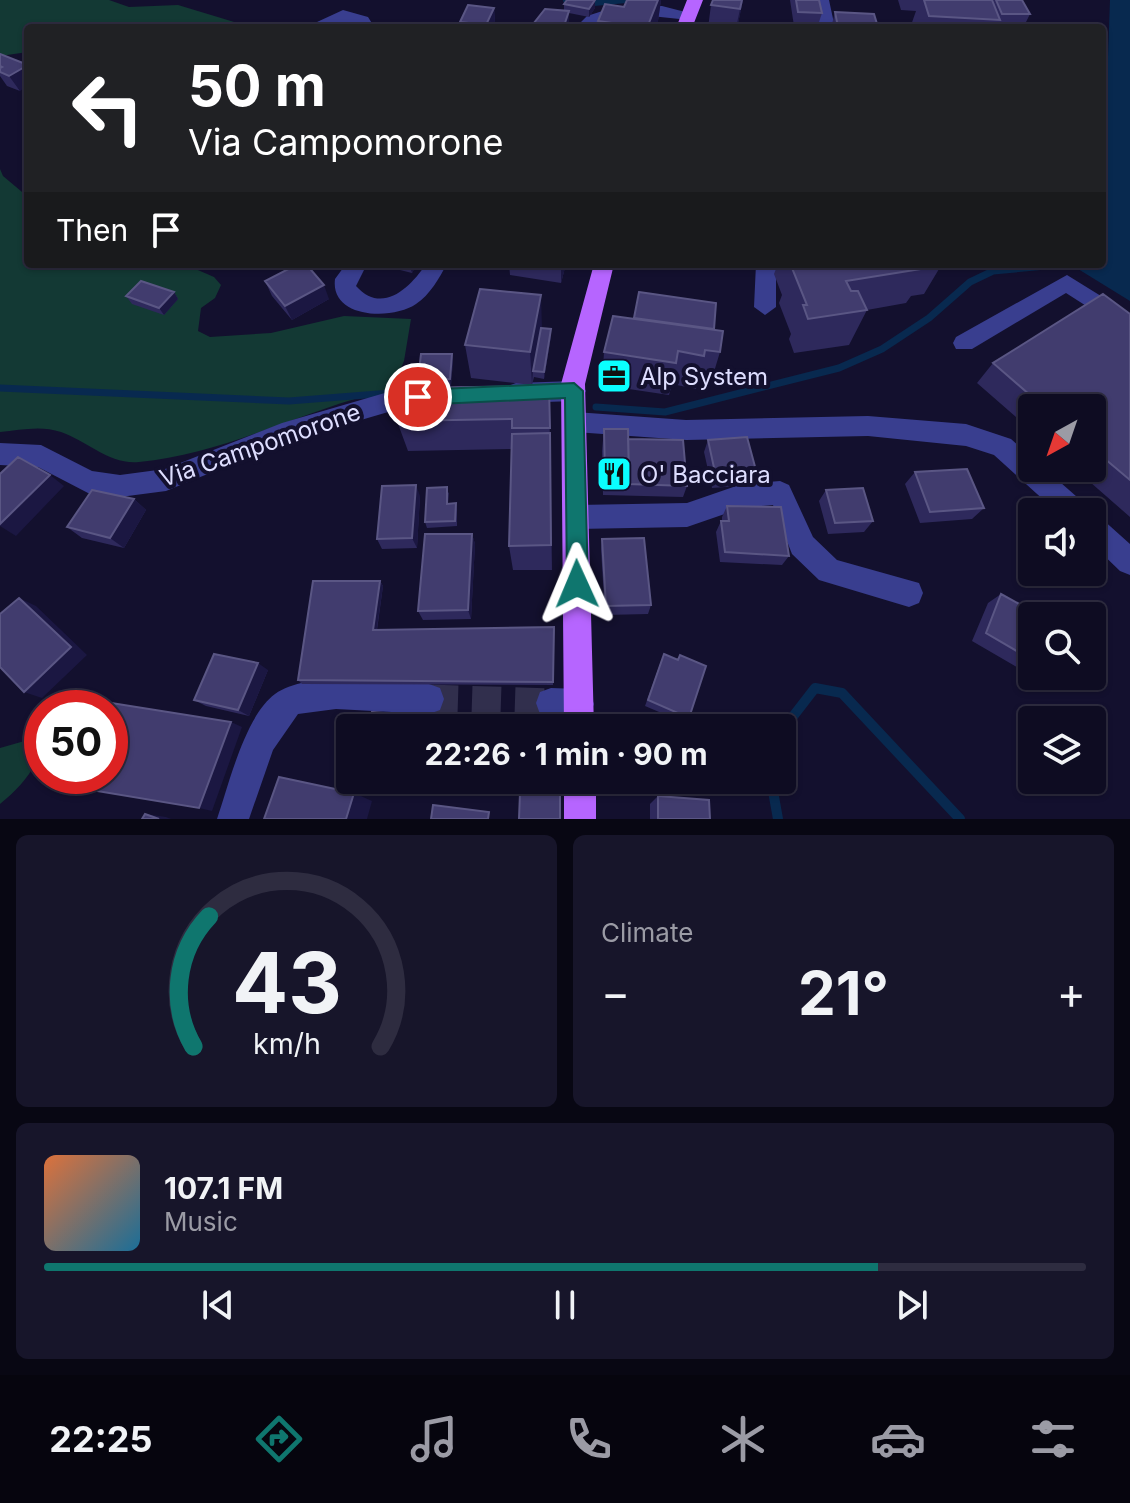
<!DOCTYPE html>
<html lang="en">
<head>
<meta charset="utf-8">
<style>
	body { margin:0; font-family:Inter,sans-serif; background:#17152a; color:#f1f3f6; height:100vh; display:flex; flex-direction:column; font-size:30px; white-space:nowrap }
	* { box-sizing:border-box; margin:0 }
	p { font-size:26px; color:#9b9ba5 }
	.icon { flex:none; width:44px; height:44px; fill:none; stroke:currentColor; stroke-width:2; stroke-linecap:round; stroke-linejoin:round }
	.map { position:relative; height:819px; overflow:hidden }
	.details { display:flex; flex-direction:column; gap:16px; padding:16px; background:#080713; flex:1 }
	.details>* { flex:none }
	.banner { position:absolute; left:24px; top:24px; width:1082px; height:244px; border-radius:8px; box-shadow:0 2px 6px #0004,0 0 0 2px #2e2c40; background:#202124; color:#fff; overflow:hidden }
	.needle { width:52px; rotate:220deg }
	.controls { position:absolute; left:1018px; top:394px; display:grid; gap:16px }
	.controls a { display:grid; place-items:center; width:88px; height:88px; border-radius:8px; background:#0e0c22; box-shadow:0 2px 6px #0004,0 0 0 2px #2e2c40; font-size:40px }
	.speed { position:absolute; left:24px; top:690px; display:flex; gap:16px; font-size:40px; font-weight:700; text-align:center }
	.speed>* { display:grid; place-content:center; width:104px; height:104px; border-radius:50%; background:#0e0c22; box-shadow:0 2px 6px #0004,0 0 0 2px #2e2c40; line-height:1 }
	.speed .limit { border:12px solid #d22; background:#fff; color:#111 }
	.pin { position:absolute; display:grid; place-items:center; width:68px; height:68px; color:#fff; margin:-34px; border:4px solid #fff; border-radius:50%; box-shadow:0 2px 8px #0007 }
	.me { position:absolute; width:88px; margin:-44px; rotate:359deg; stroke-linejoin:round; filter:drop-shadow(0 0 6px #0008) }
	.turn { display:flex; align-items:center; gap:28px; height:168px; padding:0 32px; font-size:36px }
	.turn .icon { width:104px; height:104px; stroke-width:2.5 }
	.turn b { display:block; font-size:56px; line-height:68px }
	.then { display:flex; align-items:center; height:76px; padding:0 32px; background:#0003; gap:16px; font-size:30px }
	.big { font-size:60px; font-weight:700; line-height:1.1 }
	.details .widget { flex:1; display:flex; flex-direction:column; justify-content:center; gap:12px; min-width:0; padding:0 28px; border-radius:12px; background:#17152a }
	.details .dial { align-items:center; gap:0 }
	.dial svg { height:208px; overflow:visible; fill:none; stroke:#2e2c40; stroke-width:7; stroke-linecap:round; text-anchor:middle }
	.dial text { fill:#f1f3f6; stroke:none }
	.song { display:flex; align-items:center; gap:24px }
	.cover { width:96px; height:96px; border-radius:12px; background:linear-gradient(135deg,hsl(20 70% 55%),hsl(200 70% 35%)) }
	.played { height:8px; border-radius:4px; background:linear-gradient(90deg,#0f766e 80%,#2e2c40 80%) }
	.keys { display:flex; justify-content:space-around; direction:ltr }
	.heat { display:flex; justify-content:space-between; align-items:center; font-size:44px; direction:ltr }
	.details .tiles { flex:1; display:grid; gap:16px; grid-template-columns:1fr 1fr }
	.widget:last-child { grid-column:span 2 }
	.trip { position:absolute; left:336px; top:714px; width:460px; height:80px; border-radius:8px; background:#0e0c22; box-shadow:0 2px 6px #0004,0 0 0 2px #2e2c40; font-weight:700; line-height:80px; text-align:center }
	.dock { display:flex; height:128px; justify-content:space-around; align-items:center; background:#06050e; color:#9b9ba5 }
	.dock .icon { width:56px; height:56px }
	.dock .current { color:#0f766e }
	.dock b { font-size:36px; color:#f1f3f6 }
	.map>svg:first-child { display:block }
	.green { fill:#133934 }
	.water { fill:#08294f }
	.lines { fill:none; stroke-linecap:round; stroke-linejoin:round }
	.stream-far2 { stroke:#08294f; stroke-width:6 }
	.stream-far1 { stroke:#08294f; stroke-width:7 }
	.stream { stroke:#08294f; stroke-width:10 }
	.minor-tunnel { stroke:#312f4d; stroke-width:29; stroke-dasharray:29 14; stroke-linecap:butt }
	.minor { fill:#393e8f; fill-rule:evenodd }
	.major { fill:#b665ff; fill-rule:evenodd }
	.wall { fill:#2e295c }
	.shaded-wall { fill:#1b1742 }
	.building { fill:#413c6e; stroke:#5a5684; stroke-width:2 }
	.route { fill:#0f766e; stroke:#0a4d48; stroke-width:2 }
	.labels { text-anchor:middle; dominant-baseline:central; stroke-width:8; stroke-linejoin:round; paint-order:stroke }
	.poi-label { font-size:24px; fill:#dedeff; stroke:#13102e; text-anchor:start }
	.street-label { font-size:24px; fill:#dedeff; stroke:#13102e }
</style>
</head>
<body>
<div class="map">
<svg width="1130" height="819" viewBox="0 0 1130 819">
	<rect width="100%" height="100%" fill="#13102e"/>
	<path class="green" d="M0,0H109L129,7L178,5L254,28H219L207,23L178,28H28V52L0,56Z
		M0,169L3,176L28,197V264H184L214,277L221,285L215,298L201,308L198,331L210,337L271,333L344,316L411,319L404,361L392,389C307,408 226,454 139,462C110,465 87,441 61,432C41,425 20,430 0,432Z
		M42,736C42,764 21,787 0,804V748Z"/>
	<path class="water" d="M1110,0H1130V301L1070,264H1102V119L1106,112Z"/>
	<g class="lines">
		<path class="stream-far2" d="M566,0L594,3L626,0"/>
		<path class="stream-far1" d="M0,388L289,401L391,393
			M596,407L665,412L839,368L882,349L929,318L970,282L993,271L1068,264"/>
		<path class="stream" d="M782,747L791,719L815,688L842,693L960,819
			M771,780L778,819"/>
		<path class="minor-tunnel" d="M429,699L551,703"/>
		<path class="minor" d="M813,0H829L835,28H819Z
			M618,6H662L697,15L689,20L632,14L610,17L592,28H575L587,16Z
			M343,10L368,17L375,28H359L356,23C339,19 322,28 304,28Z
			M346,264H367L356,286C382,315 410,288 426,264H447C439,278 430,295 416,304C393,320 330,319 335,279Z
			M756,264H776V307L765,315L754,307Z
			M1067,275L1130,314V334L1066,293L972,349H956L953,343L956,337Z
			M574,381L582,384L586,391L582,398L574,401L516,403L508,400L504,393L508,386L516,383Z
			M431,386L439,389L443,396L439,403L395,410L286,442L166,491L120,497L88,493L38,467L0,465V443L41,445L92,471L120,475L165,469L282,423L395,390Z
			M575,412L686,420L868,416L966,424L1011,439L1032,458V468H1044L1085,504L1089,512H1057L994,455L966,446L868,436L686,440L575,432L566,429L563,422L566,415Z
			M780,481L789,485L813,537L837,560L919,583L923,593L919,603L909,607L819,580L792,554L773,505L742,508L687,527L577,529L568,526L564,517L568,508L577,505L687,503L742,484Z
			M1092,515L1101,518L1130,544V575L1120,571L1092,544Z
			M336,679L429,684L440,688L444,699L440,710L429,714L336,709L298,714L273,750L249,819H217C229,784 245,716 275,694C292,682 316,680 336,679Z
			M551,688L579,689L590,693L594,704L590,715C574,721 556,720 540,714L536,703L540,692Z"/>
		<path class="major" d="M687,0H703L692,28H676Z
			M594,264H614L585,384L594,728H564L561,384Z
			M564,780H596V819H564Z"/>
	</g>
	<path class="wall" d="M595,0V8L589,17L569,13V28H534V23L564,11V4Z
		M627,0H661L657,28H598V21L624,7Z
		M743,0L737,28H708L711,5Z
		M790,0H819L822,13L817,28H821H774L775,25L794,26Z
		M898,0H1022L1030,14L1023,28H910L916,11L901,10Z
		M494,8L495,23L493,28H460V22Z
		M835,12L877,24L875,28H831Z
		M0,54L20,91L7,86L0,76Z
		M376,264H417L412,273Z
		M509,264H566L561,283L510,275Z
		M778,264H942L924,294L911,296L906,303L867,310L849,345L794,353L789,339L791,334L779,303L782,295L774,274Z
		M265,281L329,299L292,320L272,296Z
		M174,292L178,299L164,315L132,304L126,296Z
		M1130,314V517L1074,468H1092V408H1032V431L977,383L993,363Z
		M542,328L551,336L544,379L534,377L532,385L471,378L465,345Z
		M714,329L720,352L710,385L697,383L696,389L672,384L669,395L602,385L604,352Z
		M452,354L453,360L451,386L420,387L418,380Z
		M549,386L552,570H513L509,546L512,449L408,451L397,421Z
		M604,429L628,439L687,486L683,497L603,495L602,451Z
		M708,440L757,474L751,485L712,488L704,452Z
		M915,472L984,508L972,519L920,523L905,484Z
		M826,490L873,521L864,532L828,534L819,501Z
		M449,492L448,504L456,503L457,509V526L427,528L425,522Z
		M420,496L417,548L382,549L377,539Z
		M134,499L146,510L124,548L82,538L67,527Z
		M727,506L789,556L782,565L720,562L716,532L721,521H722V517Z
		M472,534L475,544L471,619L423,620L418,611Z
		M602,539L651,605L648,614L605,615L601,549Z
		M380,581L383,586L377,630L554,627L553,685L302,684L298,680Z
		M1001,594L1032,616V673L1029,674L972,641L988,603Z
		M680,655L689,718L685,723L645,706L661,661L678,660Z
		M268,670L249,716L206,706L194,700Z
		M623,780H657L654,785L622,783Z
		M658,796L710,819H650V804Z"/>
	<path class="shaded-wall" d="M595,0V8L589,17V9Z
		M658,0H661L657,28H647Z
		M742,0H743L737,28H736Z
		M494,8L495,23L493,28H486V25Z
		M569,11V28H564Z
		M28,65V86L20,91L9,76Z
		M409,264H417L412,273Z
		M561,264H566L561,283Z
		M324,285L329,299L292,320L285,306Z
		M174,292L178,299L164,315L159,308Z
		M541,295L542,329L533,371L532,385L530,352Z
		M551,329V336L544,379V372Z
		M452,354L453,360L451,386L450,379Z
		M50,475L64,486L16,536L0,526V524Z
		M416,485L420,496L417,548L412,538Z
		M134,499L146,510L124,548L110,538Z
		M472,534L475,544L471,619L468,610Z
		M380,581L383,586L376,634L373,630Z
		M19,598L36,606L87,655L42,698L24,692Z
		M258,663L268,670L249,716L238,710Z
		M231,722L242,727L212,811L199,808Z
		M354,793L372,801L367,819H346Z
		M145,814L166,817L171,819H159Z"/>
	<path class="building" d="M567,0H595L589,9L564,4Z
		M627,0H658L647,28L598,21L605,4L624,7Z
		M713,0H742L740,9L711,5Z
		M796,0H819L822,13L798,12Z
		M924,0H992L1000,20L929,16Z
		M996,0H1022L1030,14H1002Z
		M468,5L494,8L486,25L460,22Z
		M545,9L569,11L564,26L534,23Z
		M835,12L874,14L877,24L856,23L857,28L838,27Z
		M775,25L821,28H775Z
		M0,54L28,65L9,76L0,72V68L2,67L0,66Z
		M298,264H306L324,285L285,306L265,281Z
		M797,264H924L927,268L846,281L851,291H858L867,310L808,319L803,305H807L792,268L798,267Z
		M141,281L174,292L159,308L126,296Z
		M480,289L541,295L530,352L465,345Z
		M639,292L716,303L714,329L634,318Z
		M1103,294L1130,314V480L1092,448V408H1045L993,363Z
		M613,316L723,331L720,352L705,350L704,356L678,351L676,363L604,352Z
		M541,328L551,329L544,372L533,371Z
		M421,354H452L450,379L418,380Z
		M549,386L550,428H512V419L397,421L401,388Z
		M604,429H628L629,474H605Z
		M550,433L551,545L509,546L512,434Z
		M747,437L757,474L716,477L708,440Z
		M628,439L683,440L687,486L628,484L629,474Z
		M18,457L50,475L0,524V474Z
		M967,469L984,508L930,512L915,472Z
		M416,485L412,538L377,539L382,486Z
		M447,487V504L456,503L455,521L425,522L427,488Z
		M863,488L873,521L835,523L826,490Z
		M92,490L134,499L110,538L67,527Z
		M727,506L781,507L789,556L725,552L721,521H729Z
		M425,534H472L468,610L418,611Z
		M644,538L651,605L606,606L602,539Z
		M313,581H380L373,630L554,627L553,682L298,680Z
		M1001,594L1041,616H1032V660L986,633Z
		M19,598L71,647L24,692L0,667V614Z
		M214,654L258,663L238,710L194,700Z
		M664,654L678,660L680,655L706,666L689,718L648,700Z
		M105,702L231,722L199,808L67,786L72,776H110V708H103Z
		M372,712L554,728H369Z
		M633,717L662,727V728H631Z
		M279,777L354,793L346,819H264Z
		M520,793L560,794V819H519Z
		M658,796L709,800L710,819H658Z
		M433,805L489,812L488,819H431Z
		M145,814L159,819H142Z"/>
	<path class="route" d="M574,383L583,391L588,584L585,591L577,594L570,591L567,584L565,398L418,405L409,397L418,390Z"/>
	<defs>
		<symbol id="office-square" viewBox="-11 -11 22 22"><rect x="-9" y="-9" width="18" height="18" rx="4" fill="#0affff" stroke="#13102e"/><path d="M-6-3h4V-5.5h4V-3h4V5H-6ZM-1-4.5V-3h2v-1.5ZM-6 0V1H6V0Z" fill="#111"/></symbol>
		<symbol id="restaurant-square" viewBox="-11 -11 22 22"><rect x="-9" y="-9" width="18" height="18" rx="4" fill="#0affff" stroke="#13102e"/><path d="M-5-6h1v4h1v-4h1v4h1v-4h1v5L-1.5 .5V6h-2V.5L-5-1ZM5-6V6H3V1.5H1.5Q1.5-4 5-6Z" fill="#111"/></symbol>
	</defs>
	<g fill-rule="evenodd">
		<use href="#office-square" x="594" y="356" width="40" height="40"/>
		<use href="#restaurant-square" x="594" y="454" width="40" height="40"/>
	</g>
	<g class="labels">
		<g class="poi-label">
			<text x="640" y="376">Alp System</text>
			<text x="640" y="474">O' Bacciara</text>
		</g>
		<g class="street-label">
			<text transform="translate(260 445) rotate(-19)">Via Campomorone</text>
		</g>
	</g>
</svg>
<div class="controls">
<a><svg class="needle" viewBox="-14 -14 28 28"><path d="M0-13l5 13h-10z" fill="#e53935"/><path d="M0 13l5-13h-10z" fill="#9b9ba5"/></svg></a>
<a><svg class="icon" aria-label="sound" viewBox="0 0 24 24"><path d="M4 9h4l5-4v14l-5-4H4zM17 9q2 3 0 6"/></svg></a>
<a><svg class="icon" aria-label="search" viewBox="0 0 24 24"><circle cx="10" cy="10" r="6"/><path d="M15 15l6 6"/></svg></a>
<a><svg class="icon" aria-label="layers" viewBox="0 0 24 24"><path d="M12 4l9 5-9 5-9-5zM3 14l9 5 9-5"/></svg></a>
</div>
<div class="speed"><div class="limit">50</div></div>
<div class="pin" style="left:418px;top:397px;background:#d93025"><svg class="icon" aria-label="arrive" viewBox="0 0 24 24"><path d="M6 21V4h12l-3 4 3 4H6"/></svg></div>
<svg class="me" style="left:577px;top:584px" viewBox="-20 -20 40 40"><path d="M0-17L14 15 0 8-14 15z" fill="#0f766e" stroke="#fff" stroke-width="4"/></svg>
<div class="trip">22:26 · 1 min · 90 m</div>
<div class="banner">
<div class="turn"><svg class="icon" aria-label="left" viewBox="0 0 24 24"><path d="M17 20v-9H6M10 6l-5 5 5 5"/></svg><div><b>50 m</b>Via Campomorone</div></div>
<div class="then">Then<svg class="icon" aria-label="arrive" viewBox="0 0 24 24"><path d="M6 21V4h12l-3 4 3 4H6"/></svg></div>
</div>
</div>
<section class="details">
<div class="tiles">
<div class="widget dial"><svg viewBox="0 0 100 80">
<path d="M14 69A42 42 0 1 1 86 69"/>
<path d="M14 69A42 42 0 0 1 20 19" stroke="#0f766e"/>
<text x="50" y="56" font-size="32" font-weight="700">43</text>
<text x="50" y="72" font-size="11">km/h</text>
</svg></div>
<div class="widget"><p>Climate</p>
<div class="heat"><a>−</a><b class="big">21°</b><a>+</a></div>
</div>
<div class="widget">
<div class="song"><i class="cover"></i><div><b>107.1 FM</b><p>Music</p></div></div>
<div class="played"></div>
<div class="keys"><svg class="icon" aria-label="previous" viewBox="0 0 24 24"><path d="M18 5L8 12l10 7zM5 5v14"/></svg><svg class="icon" aria-label="pause" viewBox="0 0 24 24"><path d="M8 5v14M16 5v14"/></svg><svg class="icon" aria-label="next" viewBox="0 0 24 24"><path d="M6 5l10 7-10 7zM19 5v14"/></svg></div>
</div>
</div>
</section>
<nav class="dock">
<b>22:25</b>
<svg class="icon current" aria-label="directions" viewBox="0 0 24 24"><path d="M12 3l9 9-9 9-9-9zM9 14v-3h6M13 9l2 2-2 2"/></svg>
<svg class="icon" aria-label="music" viewBox="0 0 24 24"><path d="M9 18V5l10-2v13"/><circle cx="6" cy="18" r="3"/><circle cx="16" cy="16" r="3"/></svg>
<svg class="icon" aria-label="phone" viewBox="0 0 24 24"><path d="M5 4h4l2 5-3 2q2 4 5 5l2-3 5 2v4C11 20 4 13 5 4z"/></svg>
<svg class="icon" aria-label="climate" viewBox="0 0 24 24"><path d="M12 3v18M4 7l16 10M4 17L20 7"/></svg>
<svg class="icon" aria-label="car" viewBox="0 0 24 24"><path d="M5 17H2v-5l4-1 3-4h7l3 4 3 1v5h-3M9 17h6M6 11h13"/><circle cx="7" cy="17" r="2"/><circle cx="17" cy="17" r="2"/></svg>
<svg class="icon" aria-label="filters" viewBox="0 0 24 24"><path d="M4 7h16M4 17h16"/><circle cx="9" cy="7" r="2"/><circle cx="15" cy="17" r="2"/></svg>
</nav>
</body>
</html>
